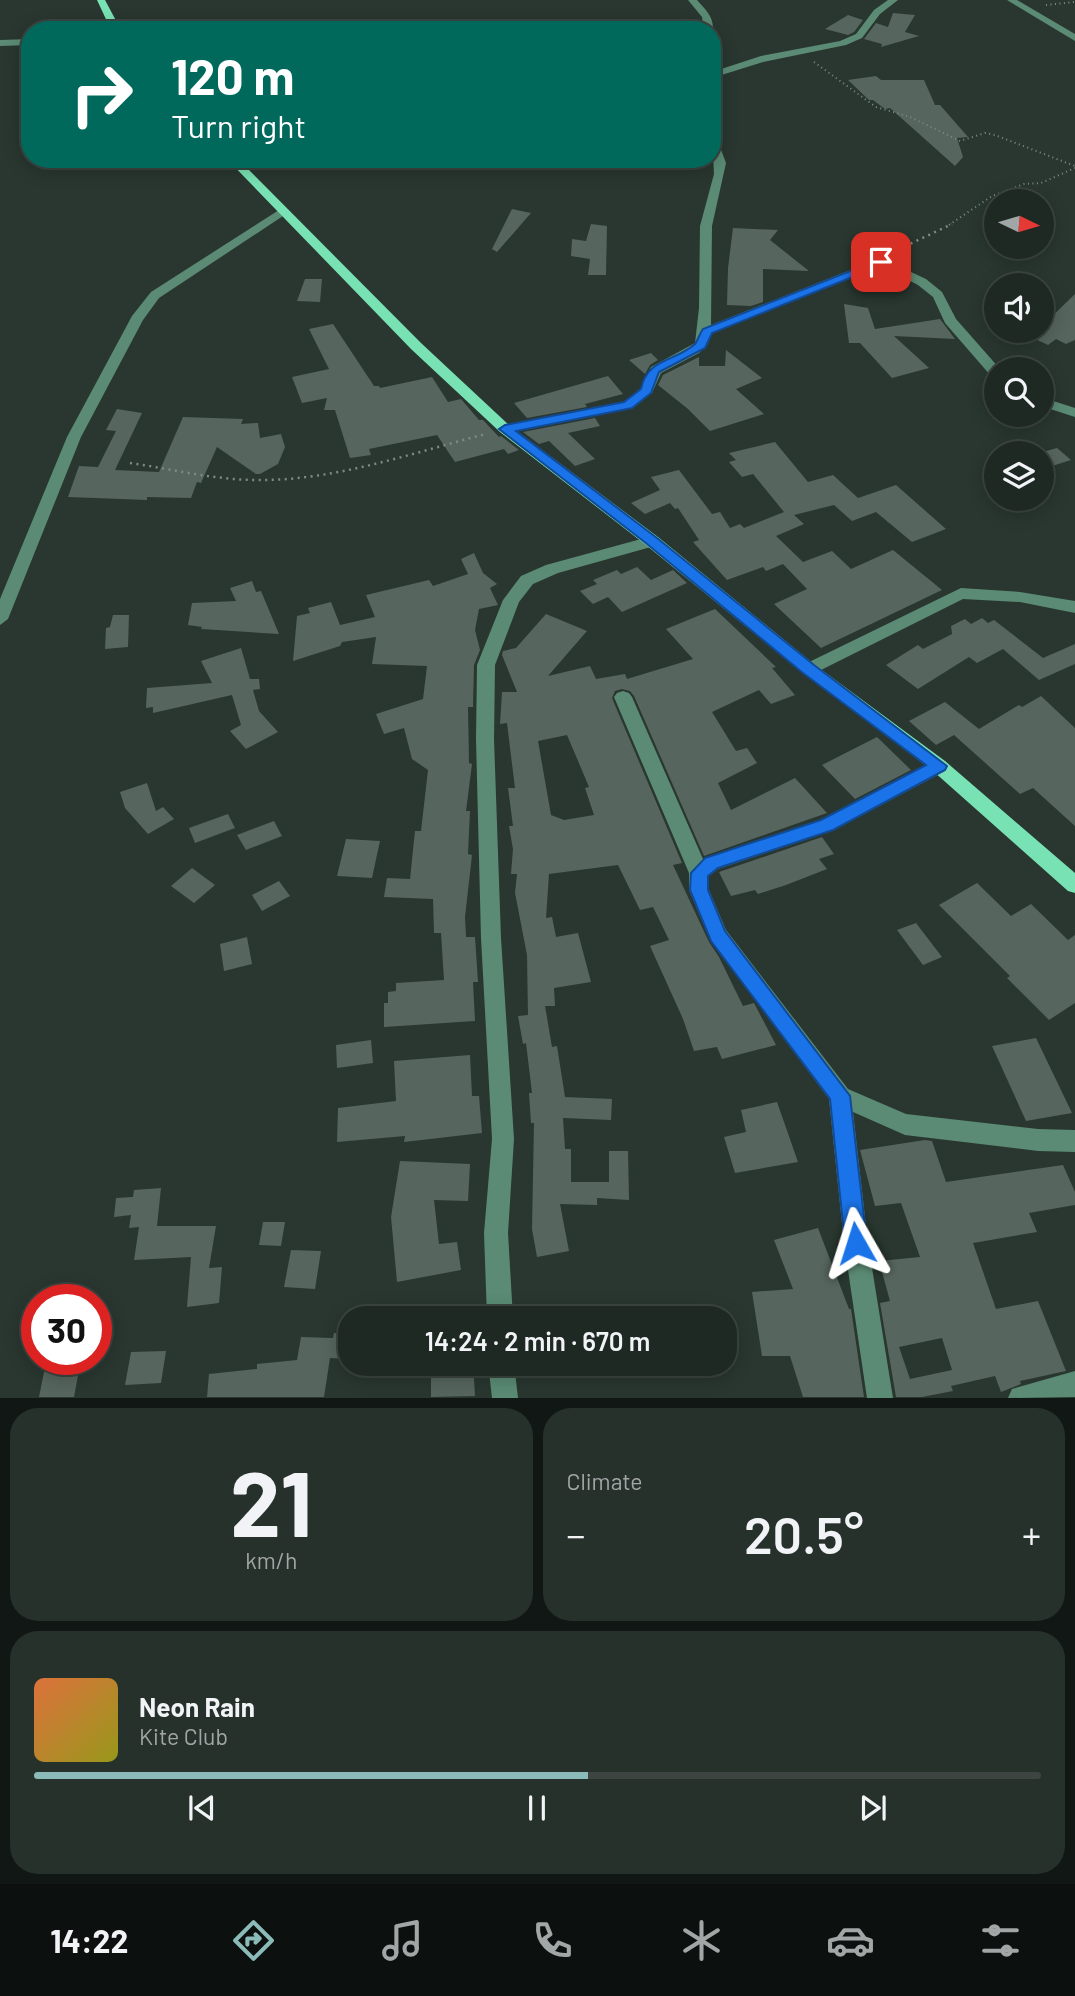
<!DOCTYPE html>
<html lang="en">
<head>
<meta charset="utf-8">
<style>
	body { margin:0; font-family:Barlow,sans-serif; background:#27312c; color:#f1f3f6; height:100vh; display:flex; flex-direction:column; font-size:26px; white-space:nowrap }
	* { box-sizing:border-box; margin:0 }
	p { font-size:23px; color:#a1a6a6 }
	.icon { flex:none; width:38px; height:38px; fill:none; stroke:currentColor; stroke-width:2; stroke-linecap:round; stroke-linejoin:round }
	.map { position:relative; height:1398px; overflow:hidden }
	.sheet { display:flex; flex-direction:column; gap:10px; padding:10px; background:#111714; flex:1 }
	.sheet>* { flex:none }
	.banner { position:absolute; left:21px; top:21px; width:700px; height:147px; border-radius:28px; box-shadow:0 4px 18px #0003,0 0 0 2px #3c4541; background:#00695c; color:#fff; overflow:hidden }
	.needle { width:46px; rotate:95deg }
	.tools { position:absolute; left:984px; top:189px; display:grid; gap:14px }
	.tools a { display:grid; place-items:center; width:70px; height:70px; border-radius:50%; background:#1f2924; box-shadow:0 4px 18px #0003,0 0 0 2px #3c4541; font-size:35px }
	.speed { position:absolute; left:21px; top:1284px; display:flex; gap:14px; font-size:35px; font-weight:700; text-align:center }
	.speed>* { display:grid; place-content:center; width:91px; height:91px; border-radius:50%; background:#1f2924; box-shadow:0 4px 18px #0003,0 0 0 2px #3c4541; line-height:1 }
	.speed .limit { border:10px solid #d22; background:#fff; color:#111 }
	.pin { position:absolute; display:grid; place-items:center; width:60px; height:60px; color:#fff; margin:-30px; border-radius:14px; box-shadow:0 4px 10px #0006 }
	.me { position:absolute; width:77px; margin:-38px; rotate:354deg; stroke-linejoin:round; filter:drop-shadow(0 0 5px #0008) }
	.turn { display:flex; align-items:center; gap:24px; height:147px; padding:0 35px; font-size:32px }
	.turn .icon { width:91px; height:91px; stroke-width:2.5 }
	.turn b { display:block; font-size:49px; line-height:60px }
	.big { font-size:52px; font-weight:600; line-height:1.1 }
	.sheet .widget { flex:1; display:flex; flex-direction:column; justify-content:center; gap:10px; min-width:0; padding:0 24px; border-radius:28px; background:#27312c }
	.sheet .dial { align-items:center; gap:0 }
	.dial b { font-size:91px; line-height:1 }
	.song { display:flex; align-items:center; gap:21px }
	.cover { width:84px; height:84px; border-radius:10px; background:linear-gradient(135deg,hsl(20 70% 55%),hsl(60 70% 35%)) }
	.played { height:7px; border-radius:4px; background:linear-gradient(90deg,#8bbbb9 55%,#3c4541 55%) }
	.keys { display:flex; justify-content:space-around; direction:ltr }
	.heat { display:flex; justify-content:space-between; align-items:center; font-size:38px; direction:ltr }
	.sheet .tiles { flex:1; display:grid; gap:10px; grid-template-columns:1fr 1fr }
	.widget:last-child { grid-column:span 2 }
	.trip { position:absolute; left:338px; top:1306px; width:399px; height:70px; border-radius:28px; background:#1f2924; box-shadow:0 4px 18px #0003,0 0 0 2px #3c4541; font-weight:600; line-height:70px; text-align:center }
	.dock { display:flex; height:112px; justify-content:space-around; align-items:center; background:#0c100e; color:#a1a6a6 }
	.dock .icon { width:49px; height:49px }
	.dock .on { color:#8bbbb9 }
	.dock b { font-size:32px; color:#f1f3f6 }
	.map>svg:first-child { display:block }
	.building { fill:#56655e; fill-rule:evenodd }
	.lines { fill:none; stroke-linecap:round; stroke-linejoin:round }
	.path-far1 { stroke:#7f8b85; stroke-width:2; stroke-dasharray:1 3.5; stroke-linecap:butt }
	.path { stroke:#7f8b85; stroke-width:2.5; stroke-dasharray:2 4.5; stroke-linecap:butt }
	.minor { fill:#5b8b74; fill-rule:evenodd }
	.major { fill:#79e2b4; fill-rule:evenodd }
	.route { fill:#1a73e8; stroke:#114b97; stroke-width:2 }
</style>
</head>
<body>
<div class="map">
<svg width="1075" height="1398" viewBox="0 0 1075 1398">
	<rect width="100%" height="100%" fill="#293730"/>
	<path class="building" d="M893,13L915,15L905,32L919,36L881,47L882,44L864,39L876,23L888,27Z
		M848,15L863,20L854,32L848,35L825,29Z
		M876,76L881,80H924L935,105H940L968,137L957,138L963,157L955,166L890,108L885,109L873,100H869L848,80Z
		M512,209L531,213L497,252L492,249Z
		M591,224L607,226L606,275H588L590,259L571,256L572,239L586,241Z
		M733,228L778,230L770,240L809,271L763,269V302L751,306L727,305L728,268Z
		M305,279H322L320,302L297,301Z
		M1075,294V340L1066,344L1056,339L1048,345L1031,337L1041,331V327Z
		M844,304L868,308L875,329L940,319L955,339L894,336L929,368L892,378L860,343H849Z
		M333,324L374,386H379L380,388L432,377L448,402L461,399L479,420H483L499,437L501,436L519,450L508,454L504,449L455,462L437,435L369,449L371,455L350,458L335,410H324L327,398L302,403L292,377L329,369L309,329Z
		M726,350L762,378L736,389L764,414L710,431L688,409L658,385L663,375L699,357V366H725Z
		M651,353L658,360L650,365L645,374L629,360Z
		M608,376L623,394L585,404L587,407L527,418L514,403Z
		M117,409L142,413L115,470L159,472L183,417L243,419L241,424L258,423L260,438L281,434L285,447L278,464L260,474H256L217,447L201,483L197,482L191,498L147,497V500L68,497L79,466L98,467L116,431L106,430Z
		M595,418L600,426L568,433L595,459L575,466L549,441L539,444L523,432Z
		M775,442L808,482L833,475L858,498L896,485L946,529L912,542L876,512L852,521L834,505L794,515L804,524L776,536L803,562L832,551L851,569L893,550L942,590L821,648L774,604L807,589L783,564L766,571L763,567L727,580L693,542L699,540L678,508L675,509L670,503L645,514L631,503L660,490L651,477L679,470L712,514L720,512L730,528L740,524L744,528L784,512L753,474L742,477L729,462L736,460L729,453Z
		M1057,448L1071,460L1049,467L1041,460L1039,453Z
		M474,553L483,573L497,584L490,588L498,605L479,609L475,630L480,650L474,665L473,707H468L469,763L472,764L466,811H470L468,854L472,855L465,917L466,937H475L478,982H473L475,1021L384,1027V1003H388V992L396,991V983L444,980L441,933H434L433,899L384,897L387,878L410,879L415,831H421L428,770L412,759L404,728L384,734L376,714L423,699L427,666L372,664L376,637L342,642L340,646L293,661L297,616L310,613L308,608L331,602L340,625L375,617L366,595L429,580L433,586L468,574L461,559Z
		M637,567L651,580L673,570L687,583L622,612L608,597L593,604L580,591L597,584L593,580L617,570L621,574Z
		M252,581L256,592L261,591L279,634L201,629L202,627L188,625L192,603L236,601L230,588Z
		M715,609L776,667L772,668L795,695L771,704L759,690L712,712L736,751L747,748L757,763L718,783L731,810L795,778L827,813L704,856L634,696L630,691L622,689L615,691L612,698L682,863L673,865L709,942L719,957L743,1006L754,1003L776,1045L722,1059L717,1047L694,1051L683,1019L650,946L669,940L653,907L640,910L618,865L549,874L546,918L552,917L556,937L578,933L591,982L554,988L555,1006H545L552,1047L557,1046L565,1097L612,1099L611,1120L563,1118L565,1149H571V1182H609V1151H628L629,1200L597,1198V1205L560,1204L569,1251L537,1257L532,1229L534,1123H531L529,1093H532L526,1043L523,1044L518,1016L528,1015L527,955L515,893L517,874H511L513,849L509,826H513L508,788H515L507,723L500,724L502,692H517L502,655L503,651L516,648L546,614L587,631L548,676L590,666L596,679L625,674L627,679L693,659L666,629ZM567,735L589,787L585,788L594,815L564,820L551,815L538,741Z
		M113,615H129L128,647L105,649L106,628L110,627Z
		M982,618L988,623L994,620L1043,658L1075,644V664L1039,680L1003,649L977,663L969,657L918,689L886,665L918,645L923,649L952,634L951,626L965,619L971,624Z
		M241,648L250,679H259L260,689L253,690L259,711L278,732L246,749L230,731L241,725L232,695L153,713V707L146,708L147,688L212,683L201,661Z
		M1041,696L1075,728V826L1033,788L1020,794L954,735L936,745L909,721L945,702L979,729L1019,705L1022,707Z
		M877,737L911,770L855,799L822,765Z
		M147,783L156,811L163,807L174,819L148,834L125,808L120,792Z
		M228,814L235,828L195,843L189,828Z
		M274,821L282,836L246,850L237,835Z
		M822,837L834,854L819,859L827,869L786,885L758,894L755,890L731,896L719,872Z
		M346,839L380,841L372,878L337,876Z
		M192,868L215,885L194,903L171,886Z
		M279,881L290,896L262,911L252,895Z
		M977,883L1011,916L1031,904L1068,940L1075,935V1003L1049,1020L1007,978L1010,976L939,905Z
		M916,923L942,957L923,965L897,930Z
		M247,937L252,964L224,971L220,944Z
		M1036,1038L1072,1113L1026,1121L992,1046Z
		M371,1040L373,1063L337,1068L336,1045Z
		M470,1055L472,1096H479L482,1133L404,1142L405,1136L337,1142L338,1108L396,1101L394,1061Z
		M777,1102L798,1162L735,1173L724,1137L746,1132L741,1110Z
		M925,1140L932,1141L946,1182L1063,1165L1075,1192V1205L1029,1213L1037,1232L973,1243L996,1309L1038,1301L1066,1371L1020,1381L1021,1384L1001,1392L995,1376L951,1386L953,1391L922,1397H896L880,1303L890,1301L879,1261L920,1257L901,1203L875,1206L860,1150ZM942,1338L952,1370L910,1379L899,1347Z
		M400,1161L470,1164L468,1201L434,1200L439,1244L457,1242L461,1270L397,1282L391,1217Z
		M161,1188L157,1226H216L209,1268L222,1267L219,1303L187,1307L191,1257L134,1260L139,1227L129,1228L131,1215L114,1217L116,1198L133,1197L134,1190Z
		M263,1222H285L281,1246L259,1245Z
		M818,1228L849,1309H851L864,1397H803L790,1356H762L752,1292L793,1289L774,1240Z
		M291,1250L321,1251L315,1289L284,1287Z
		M334,1333L350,1334V1359L330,1358L324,1397H207L209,1374L257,1369V1364L297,1360L301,1337L333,1338Z
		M166,1351L161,1383L125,1385L131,1352Z
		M431,1363H473L475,1396L431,1397Z
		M79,1370L74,1397H39L44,1372Z"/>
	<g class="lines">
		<path class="path-far1" d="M1046,5L1075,2
			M814,62L876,107L910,117L960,141L985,133L995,135L1075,166
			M949,225L992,196L1024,184L1041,183L1075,168"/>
		<path class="path" d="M893,252L952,224
			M130,463C172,469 214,480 257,480C335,481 411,453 486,434"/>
		<path class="minor" d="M688,0H697C705,9 716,19 712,32V30H704L702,17Z
			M888,0H898L880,14L862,38L846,45L763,62L712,78V72L761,56L840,41L856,34L874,10Z
			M1007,0H1017L1075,34V41Z
			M30,39V45L0,46V40Z
			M712,136L717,139L726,163L712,226L711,325L881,258L926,279L942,292L956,319L1000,369H996V377L991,376L945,323L933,297L918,285L881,266L710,334L708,344L699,353L661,373L652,393L633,408L505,433L500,432L498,429L505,425L624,402L641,388L651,367L695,343L699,308L700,226L714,174Z
			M279,210L289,212L159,298L143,320L81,437L8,619L0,625V599L67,437L132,316L151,292Z
			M1041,397L1075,408V417L1041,406Z
			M652,536L660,541L658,545L558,573L533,584L519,602L495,665L494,739L501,938L514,1139L508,1233L513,1318H487L484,1233L492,1139L481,938L476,739L477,665L503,600L521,576L546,565Z
			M961,588L1020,592L1075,601V613L1020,602L963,599L815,673L809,675L800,669L803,665Z
			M623,691L629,693L632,697L703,859L820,820L933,761H945L948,766L945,771L834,830L718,869L709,876V890L726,930L848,1089L906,1114L1038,1129L1075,1130V1152L1038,1151L905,1135L853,1112L868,1243L893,1398H867L844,1243L829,1099L711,941L689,890V873L614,697L617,693Z
			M488,1363H514L518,1398H492Z
			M1075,1371V1397L1008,1398L1012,1389Z"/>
		<path class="major" d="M97,0H105L121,30H111Z
			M227,159H238L421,343L510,426L658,537L815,665L945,761L1075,873V893L1068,891L933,771L803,673L646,545L500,432L411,349Z"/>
	</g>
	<path class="route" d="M881,259L885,260V264L712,333L705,348L659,372L651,393L632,408L516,431L657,538L814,665L947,766L945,770L833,830L718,868L708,876V890L725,931L850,1096L867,1243L864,1251L856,1254L849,1251L845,1243L830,1099L711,941L690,890L691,873L705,858L821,820L926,765L803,673L647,544L499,429L505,425L624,402L641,389C647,358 675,362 695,344C698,340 700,333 703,329Z"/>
</svg>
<div class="tools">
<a><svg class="needle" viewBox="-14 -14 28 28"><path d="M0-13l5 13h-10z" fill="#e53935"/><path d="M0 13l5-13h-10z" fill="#a1a6a6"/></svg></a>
<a><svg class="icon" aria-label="sound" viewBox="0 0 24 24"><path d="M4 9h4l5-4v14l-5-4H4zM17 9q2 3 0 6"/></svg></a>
<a><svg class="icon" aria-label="search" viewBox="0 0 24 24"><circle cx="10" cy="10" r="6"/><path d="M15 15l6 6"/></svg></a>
<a><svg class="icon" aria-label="layers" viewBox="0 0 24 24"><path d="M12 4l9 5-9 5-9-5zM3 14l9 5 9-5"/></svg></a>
</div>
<div class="speed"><div class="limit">30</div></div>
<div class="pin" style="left:881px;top:262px;background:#d93025"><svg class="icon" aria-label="arrive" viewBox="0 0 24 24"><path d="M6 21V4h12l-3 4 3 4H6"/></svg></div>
<svg class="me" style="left:856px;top:1243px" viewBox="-20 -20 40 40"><path d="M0-17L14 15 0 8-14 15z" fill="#1a73e8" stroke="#fff" stroke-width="4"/></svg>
<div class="trip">14:24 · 2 min · 670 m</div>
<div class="banner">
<div class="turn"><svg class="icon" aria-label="right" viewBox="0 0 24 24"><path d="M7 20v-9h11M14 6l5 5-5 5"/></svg><div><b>120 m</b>Turn right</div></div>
</div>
</div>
<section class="sheet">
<div class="tiles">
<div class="widget dial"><b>21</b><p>km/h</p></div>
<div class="widget"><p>Climate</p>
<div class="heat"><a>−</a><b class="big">20.5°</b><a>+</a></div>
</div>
<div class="widget">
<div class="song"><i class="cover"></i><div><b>Neon Rain</b><p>Kite Club</p></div></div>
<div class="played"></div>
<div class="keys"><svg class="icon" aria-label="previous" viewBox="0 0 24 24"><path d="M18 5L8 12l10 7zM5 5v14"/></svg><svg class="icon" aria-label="pause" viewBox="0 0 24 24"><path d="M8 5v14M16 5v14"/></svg><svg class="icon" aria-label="next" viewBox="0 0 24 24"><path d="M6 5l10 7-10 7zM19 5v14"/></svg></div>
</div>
</div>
</section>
<nav class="dock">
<b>14:22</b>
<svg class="icon on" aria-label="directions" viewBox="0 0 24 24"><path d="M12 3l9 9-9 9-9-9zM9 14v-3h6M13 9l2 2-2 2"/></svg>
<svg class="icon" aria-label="music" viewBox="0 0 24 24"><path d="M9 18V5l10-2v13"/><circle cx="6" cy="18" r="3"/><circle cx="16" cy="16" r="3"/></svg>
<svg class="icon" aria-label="phone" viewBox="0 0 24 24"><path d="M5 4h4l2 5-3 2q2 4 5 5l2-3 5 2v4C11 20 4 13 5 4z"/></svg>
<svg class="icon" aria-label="climate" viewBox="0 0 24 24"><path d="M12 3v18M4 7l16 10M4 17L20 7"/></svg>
<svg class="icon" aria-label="car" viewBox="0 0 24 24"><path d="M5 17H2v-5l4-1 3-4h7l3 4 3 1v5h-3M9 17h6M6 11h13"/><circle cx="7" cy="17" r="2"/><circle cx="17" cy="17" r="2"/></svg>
<svg class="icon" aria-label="filters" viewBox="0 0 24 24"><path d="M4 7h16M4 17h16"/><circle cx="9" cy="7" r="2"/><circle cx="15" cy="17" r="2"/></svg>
</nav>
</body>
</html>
